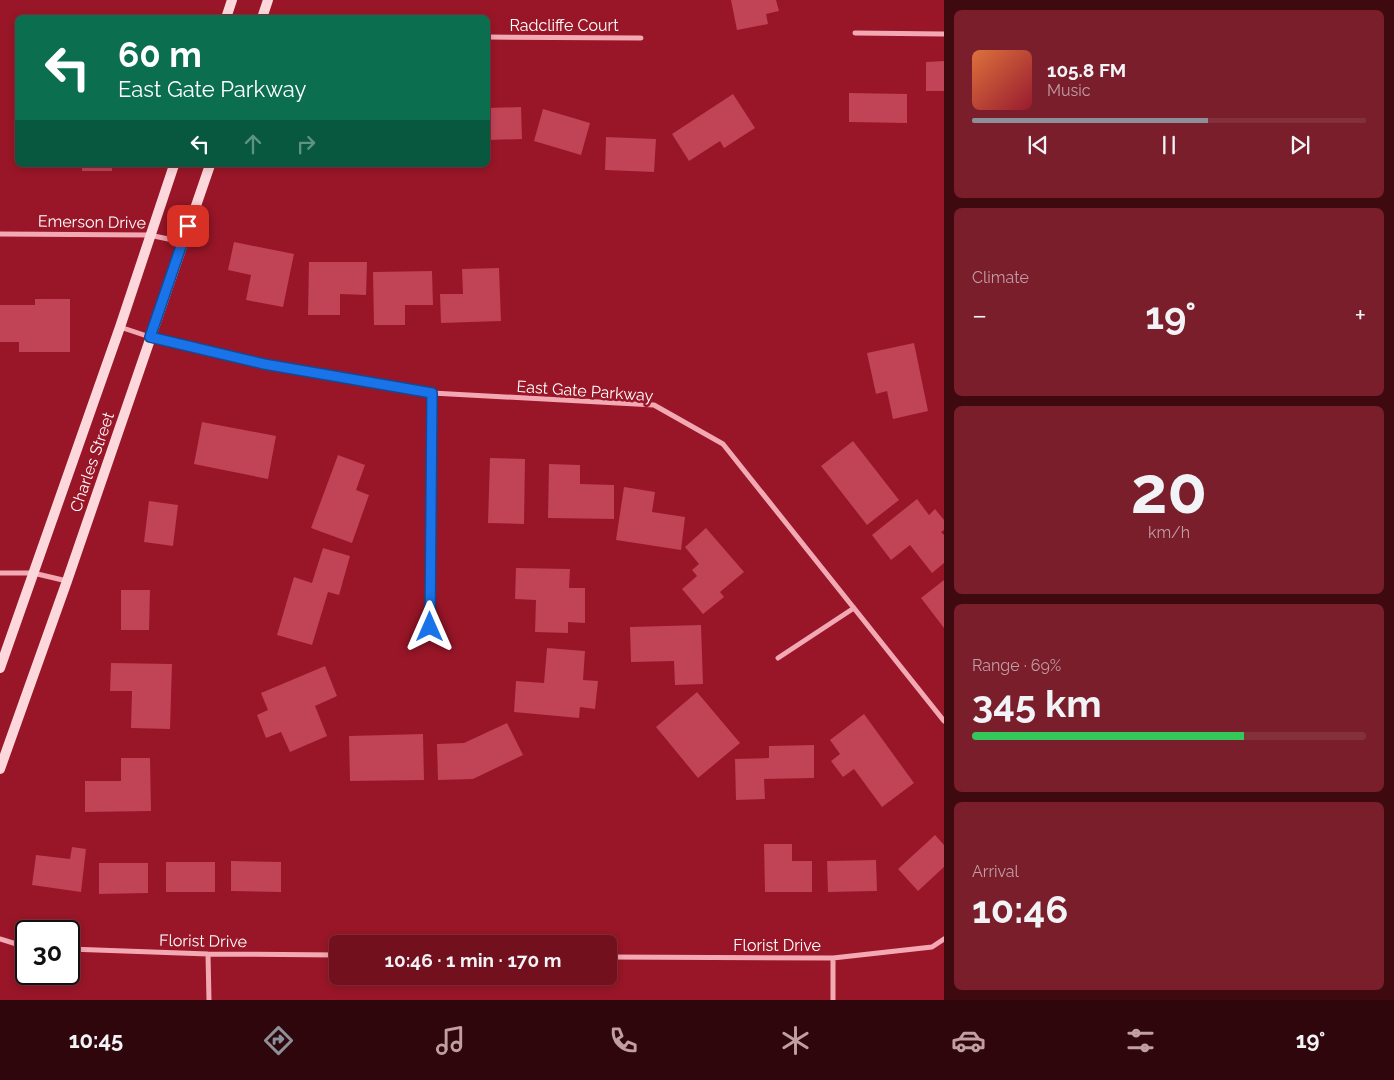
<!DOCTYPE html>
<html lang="en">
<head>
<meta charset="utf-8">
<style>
	body { margin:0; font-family:Raleway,sans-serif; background:#7a1e2b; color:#f1f3f6; height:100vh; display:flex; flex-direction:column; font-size:19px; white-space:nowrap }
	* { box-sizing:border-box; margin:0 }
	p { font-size:16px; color:#c19da4 }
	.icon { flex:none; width:28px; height:28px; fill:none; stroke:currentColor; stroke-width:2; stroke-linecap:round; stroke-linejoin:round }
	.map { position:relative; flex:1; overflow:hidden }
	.sheet { display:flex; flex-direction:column; gap:10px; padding:10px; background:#3f0910; width:450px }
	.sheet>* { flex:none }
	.hud { position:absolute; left:15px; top:15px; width:475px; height:152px; border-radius:8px; box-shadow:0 2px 8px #0003,0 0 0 1px #84303c; background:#0b6e4f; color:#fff; overflow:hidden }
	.speed { position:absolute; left:15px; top:920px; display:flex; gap:10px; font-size:25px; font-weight:700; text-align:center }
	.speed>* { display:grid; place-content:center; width:65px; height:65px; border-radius:50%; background:#72101e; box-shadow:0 2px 8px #0003,0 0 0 1px #84303c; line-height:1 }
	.speed .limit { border:2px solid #111; border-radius:8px; background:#fff; color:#111 }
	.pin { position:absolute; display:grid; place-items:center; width:42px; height:42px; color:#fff; margin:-21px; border-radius:10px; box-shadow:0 2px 8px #0006 }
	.me { position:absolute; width:55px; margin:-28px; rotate:0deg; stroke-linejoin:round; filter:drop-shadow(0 0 4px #0008) }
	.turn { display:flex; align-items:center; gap:18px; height:105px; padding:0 20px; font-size:22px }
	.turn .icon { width:65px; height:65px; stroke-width:2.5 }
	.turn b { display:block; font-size:35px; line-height:42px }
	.lanes { display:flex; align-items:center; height:48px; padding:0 20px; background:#0003; justify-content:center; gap:25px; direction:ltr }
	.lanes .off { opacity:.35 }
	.big { font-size:38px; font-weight:700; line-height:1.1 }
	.sheet .widget { flex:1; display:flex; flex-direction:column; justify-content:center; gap:8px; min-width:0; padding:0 18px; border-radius:8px; background:#7a1e2b }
	.sheet .dial { align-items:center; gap:0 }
	.dial b { font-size:65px; line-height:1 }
	.song { display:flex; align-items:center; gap:15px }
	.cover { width:60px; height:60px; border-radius:8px; background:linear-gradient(135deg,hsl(20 70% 55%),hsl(350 70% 35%)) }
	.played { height:5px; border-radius:2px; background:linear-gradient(90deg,#8c9099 60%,#84303c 60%) }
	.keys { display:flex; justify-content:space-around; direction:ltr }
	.heat { display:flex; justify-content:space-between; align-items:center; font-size:28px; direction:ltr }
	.charge { height:8px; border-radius:4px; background:linear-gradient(90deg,#34c759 69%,#84303c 0) }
	.trip { position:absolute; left:329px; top:935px; width:288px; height:50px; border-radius:8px; background:#72101e; box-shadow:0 2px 8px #0003,0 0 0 1px #84303c; font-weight:700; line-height:50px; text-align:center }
	.tab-bar { display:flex; height:80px; justify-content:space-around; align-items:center; background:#2e060c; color:#c19da4 }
	.tab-bar .icon { width:35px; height:35px }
	.tab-bar .current { color:#8c9099 }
	.tab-bar b { font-size:22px; color:#f1f3f6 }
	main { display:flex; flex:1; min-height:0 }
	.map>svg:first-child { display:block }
	.building { fill:#c14356 }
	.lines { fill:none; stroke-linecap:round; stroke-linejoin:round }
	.street { stroke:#f2a9b4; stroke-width:5 }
	.secondary { stroke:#fcd8dd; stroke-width:10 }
	.route-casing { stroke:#114b97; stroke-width:12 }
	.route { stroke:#1a73e8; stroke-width:9 }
	.labels { text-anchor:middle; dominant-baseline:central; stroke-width:5; stroke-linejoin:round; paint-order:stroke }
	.street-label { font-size:16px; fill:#fff; stroke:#981628 }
</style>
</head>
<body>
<main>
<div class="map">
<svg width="944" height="1000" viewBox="0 0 944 1000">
	<rect width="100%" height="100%" fill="#981628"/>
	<path class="building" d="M731,0H776L779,11L766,14L768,24L737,30Z
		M944,61V91H926V62Z
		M849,93L907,94V123L849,122Z
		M733,94L755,128L724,148L720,141L689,161L672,134Z
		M521,107L522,139L488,140V108Z
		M543,109L590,123L581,155L534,141Z
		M606,137L656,139L654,172L605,170Z
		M82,165H112V171H82Z
		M234,242L294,254L283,307L246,300L251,275L228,270Z
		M309,262H367L366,295L340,294V315H308Z
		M499,268L501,321L441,323L440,294H463L462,269Z
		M432,271L433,305H405V325H374L373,272Z
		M35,299H70V352H19V342H0V305H35Z
		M914,343L928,411L893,419L887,391L876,394L867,353Z
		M202,422L276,436L268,479L194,464Z
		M853,441L899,500L867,525L821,466Z
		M338,455L365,465L356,490L369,495L352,543L311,528Z
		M490,458L525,459L524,524L488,523Z
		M549,464L580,465V484L614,485V519L548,518Z
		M624,487L655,492L652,512L685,517L681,550L616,540Z
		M917,499L929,515L935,509L944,520V530L941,532L944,535V563L932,573L910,545L891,560L872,535Z
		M149,501L178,505L173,546L144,542Z
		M706,528L744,572L720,592L724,597L703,614L682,589L697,576L692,570L699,564L685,547Z
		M323,548L350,556L339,595L328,592L312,645L277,635L294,577L312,583Z
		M516,568L570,569L569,588H585V623L568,622V633L535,632L536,600L515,599Z
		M944,580V628L921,598Z
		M121,590H150L149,630H121Z
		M701,625L703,684L675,685L674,661L631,662L630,627Z
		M547,648L585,651L583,680L598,681L595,709L580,707L579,718L514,712L516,681L544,683Z
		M111,663L172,664L170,729L131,728L132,691H110Z
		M325,666L337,696L315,706L327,736L290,752L281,732L266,738L257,715L268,710L261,693Z
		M697,692L740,743L698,778L656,727Z
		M864,714L914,783L882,807L854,769L843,777L831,761L840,754L830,740Z
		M507,723L523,755L473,779L438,780L437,744L464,743Z
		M423,734L424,780L350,781L349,736Z
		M814,745V778L764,779L765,799L736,800L735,759L769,758V746Z
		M121,758H150L151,811L85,812V781H121Z
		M935,835L944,845V867L918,891L898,869Z
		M764,844H792V861H812V892H765Z
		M72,847L86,849L81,892L32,885L36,855L70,859Z
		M876,860L877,891L828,892L827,861Z
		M231,861L281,862V892L231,891Z
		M166,862H215V892H166Z
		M99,863H148V893L99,894Z"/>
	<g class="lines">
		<path class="street" d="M855,33L944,34
			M488,37L641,38
			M0,234L149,235L183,242
			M120,327L150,337L264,364L432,393L654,405L723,444L944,721
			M0,573H33L67,581
			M430,627L432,393
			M778,658L854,608
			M0,939L26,947
			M69,949L208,954L338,955
			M208,954L209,1000
			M608,957L833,958L932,947L944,939
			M833,1000V958"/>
		<path class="secondary" d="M226,18L232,0
			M262,18L268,0
			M0,668L120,327L174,165
			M0,769L67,581L210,165"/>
	</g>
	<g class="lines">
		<defs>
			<path id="route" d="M188,226L150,337L264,364L432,393L430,627"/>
		</defs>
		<use href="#route" class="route-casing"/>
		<use href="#route" class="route"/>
	</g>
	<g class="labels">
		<g class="street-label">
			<text x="564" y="25">Radcliffe Court</text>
			<text transform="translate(92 222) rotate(1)">Emerson Drive</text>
			<text transform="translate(585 391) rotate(4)">East Gate Parkway</text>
			<text transform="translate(92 462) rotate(-71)">Charles Street</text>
			<text transform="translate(203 941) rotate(1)">Florist Drive</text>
			<text x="777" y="945">Florist Drive</text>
		</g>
	</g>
</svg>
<div class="speed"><div class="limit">30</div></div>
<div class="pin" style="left:188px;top:226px;background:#d93025"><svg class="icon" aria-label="arrive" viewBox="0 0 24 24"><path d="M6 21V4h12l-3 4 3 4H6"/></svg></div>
<svg class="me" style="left:430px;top:627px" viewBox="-20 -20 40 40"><path d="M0-17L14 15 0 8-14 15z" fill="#1a73e8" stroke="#fff" stroke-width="4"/></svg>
<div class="trip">10:46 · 1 min · 170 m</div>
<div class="hud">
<div class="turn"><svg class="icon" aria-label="left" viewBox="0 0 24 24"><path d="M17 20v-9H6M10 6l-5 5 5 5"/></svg><div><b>60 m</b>East Gate Parkway</div></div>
<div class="lanes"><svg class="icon" aria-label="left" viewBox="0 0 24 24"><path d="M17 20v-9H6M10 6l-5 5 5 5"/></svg><svg class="icon off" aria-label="ahead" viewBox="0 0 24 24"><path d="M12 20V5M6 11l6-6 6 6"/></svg><svg class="icon off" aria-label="right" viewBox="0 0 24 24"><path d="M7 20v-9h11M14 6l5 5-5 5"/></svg></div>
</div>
</div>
<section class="sheet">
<div class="widget">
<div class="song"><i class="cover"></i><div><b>105.8 FM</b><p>Music</p></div></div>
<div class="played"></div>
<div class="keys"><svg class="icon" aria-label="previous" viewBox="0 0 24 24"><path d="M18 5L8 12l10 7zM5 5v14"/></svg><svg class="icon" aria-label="pause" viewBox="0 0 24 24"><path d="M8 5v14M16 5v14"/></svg><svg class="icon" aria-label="next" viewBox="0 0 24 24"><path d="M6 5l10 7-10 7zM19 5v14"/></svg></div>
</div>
<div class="widget"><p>Climate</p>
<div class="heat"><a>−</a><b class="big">19°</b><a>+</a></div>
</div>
<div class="widget dial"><b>20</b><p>km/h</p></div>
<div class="widget"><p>Range · 69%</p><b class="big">345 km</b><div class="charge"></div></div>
<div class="widget"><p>Arrival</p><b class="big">10:46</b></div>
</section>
</main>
<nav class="tab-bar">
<b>10:45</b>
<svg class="icon current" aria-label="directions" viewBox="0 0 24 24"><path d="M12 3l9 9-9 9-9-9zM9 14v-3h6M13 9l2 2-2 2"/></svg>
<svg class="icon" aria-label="music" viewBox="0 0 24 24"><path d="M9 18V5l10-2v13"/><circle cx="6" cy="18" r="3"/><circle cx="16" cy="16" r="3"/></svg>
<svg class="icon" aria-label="phone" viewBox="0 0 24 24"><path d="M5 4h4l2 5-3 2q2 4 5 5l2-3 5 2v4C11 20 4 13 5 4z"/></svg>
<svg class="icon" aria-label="climate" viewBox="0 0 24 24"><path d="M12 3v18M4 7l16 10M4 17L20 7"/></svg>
<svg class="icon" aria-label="car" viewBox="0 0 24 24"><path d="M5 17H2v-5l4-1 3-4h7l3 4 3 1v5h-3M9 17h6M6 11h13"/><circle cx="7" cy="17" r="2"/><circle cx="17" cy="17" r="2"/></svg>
<svg class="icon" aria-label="filters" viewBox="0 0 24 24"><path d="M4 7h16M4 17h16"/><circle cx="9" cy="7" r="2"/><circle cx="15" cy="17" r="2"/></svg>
<b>19°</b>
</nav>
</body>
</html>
